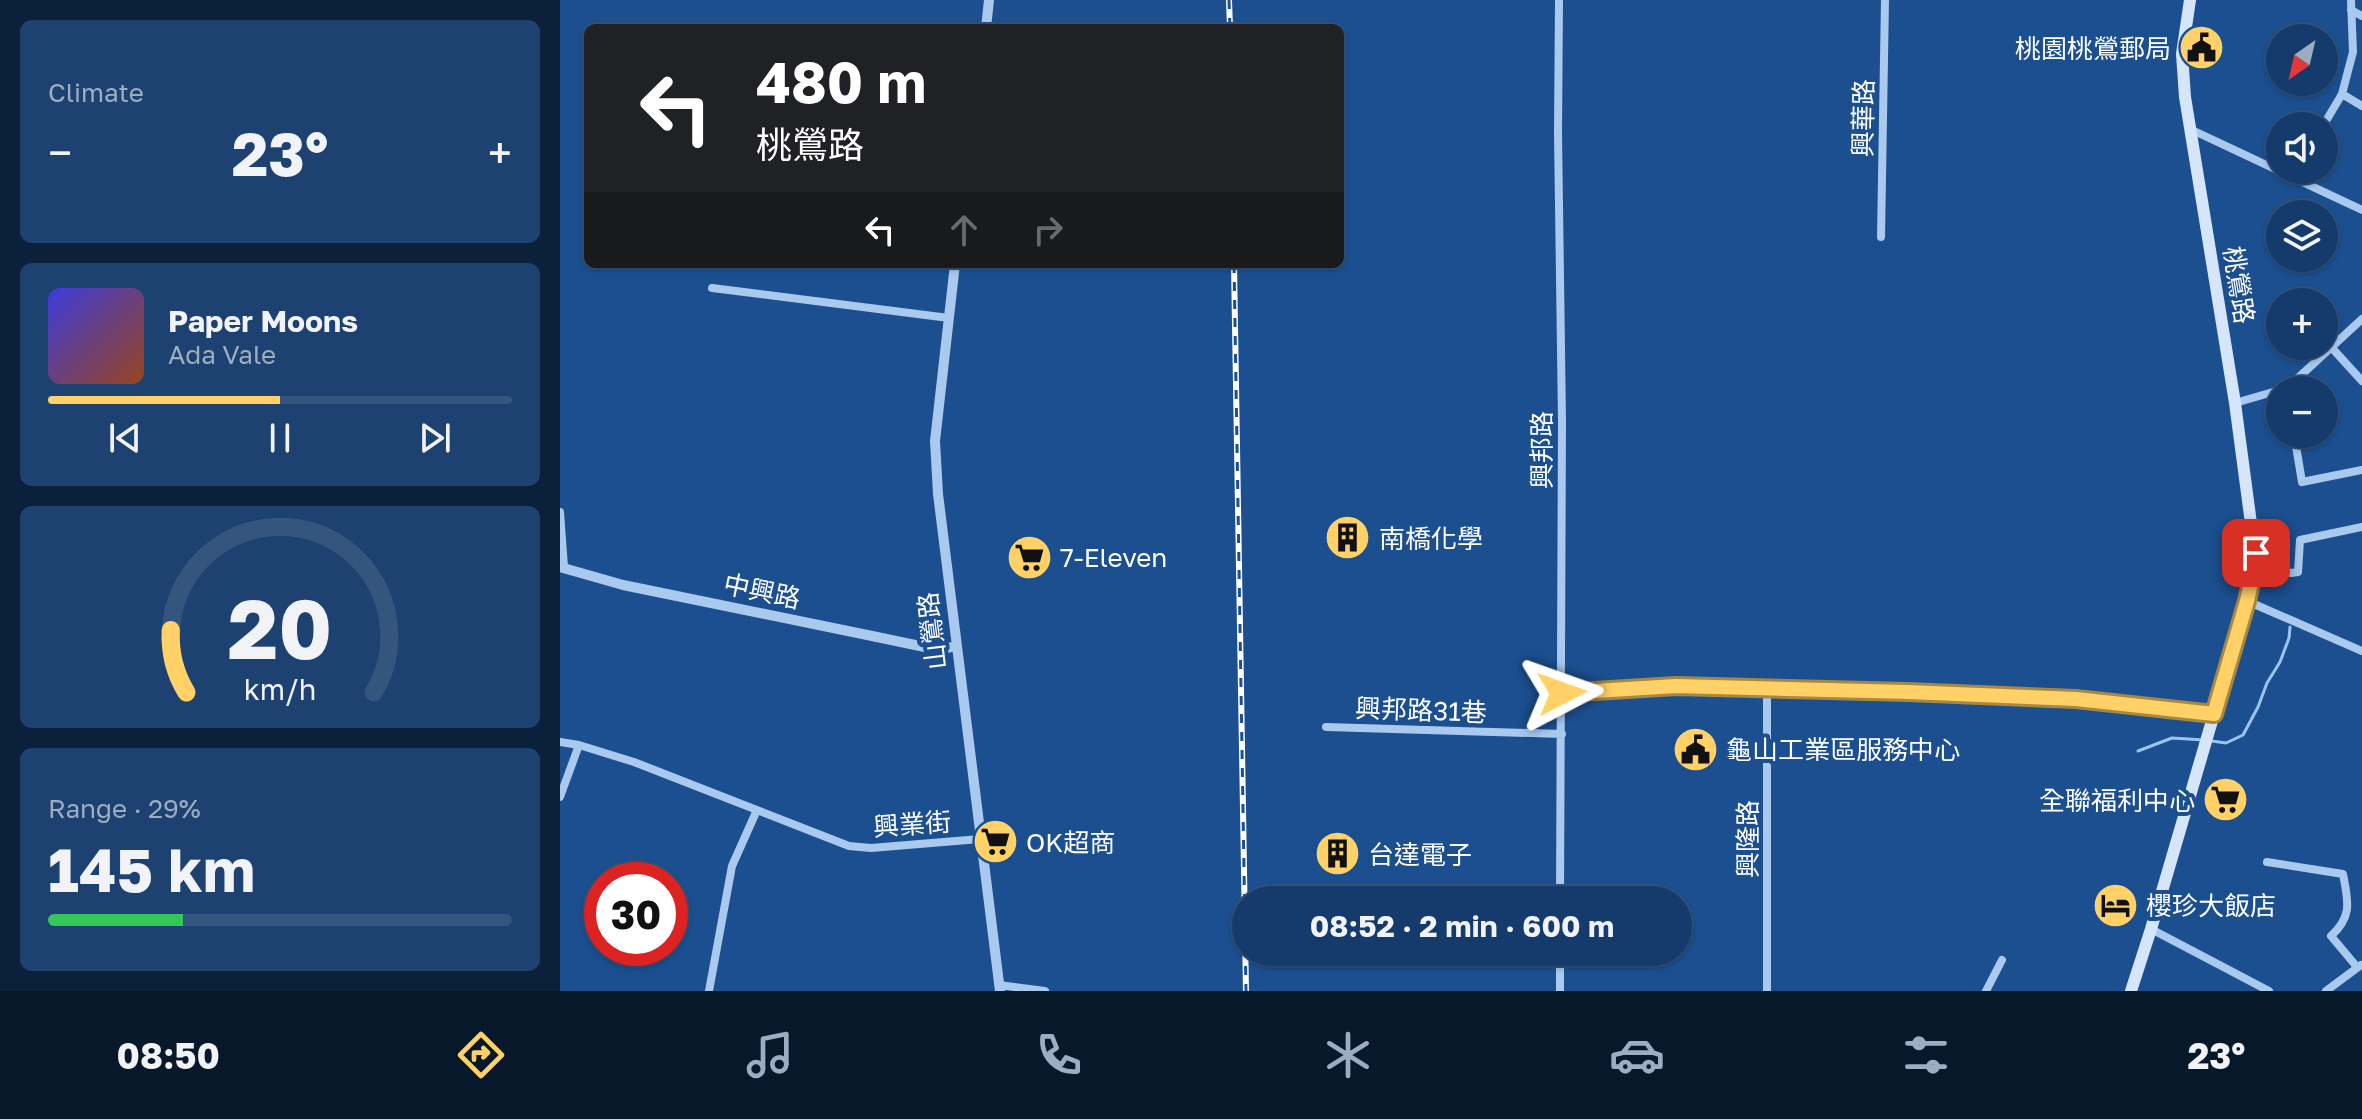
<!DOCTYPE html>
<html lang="en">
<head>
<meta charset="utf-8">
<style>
	body { margin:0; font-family:"Golos Text","Noto Sans TC",sans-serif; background:#1d4271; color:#f1f3f6; height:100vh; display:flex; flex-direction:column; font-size:30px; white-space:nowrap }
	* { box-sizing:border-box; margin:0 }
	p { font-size:26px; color:#9dadc1 }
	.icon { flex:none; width:44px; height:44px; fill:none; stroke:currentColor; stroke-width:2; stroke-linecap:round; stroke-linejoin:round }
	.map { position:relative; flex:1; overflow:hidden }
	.details { display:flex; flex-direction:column; gap:20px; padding:20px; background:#0b203b; width:560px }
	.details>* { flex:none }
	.top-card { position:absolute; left:24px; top:24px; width:760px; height:244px; border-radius:12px; box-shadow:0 2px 6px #0004,0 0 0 2px #33557e; background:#202124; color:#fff; overflow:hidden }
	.needle { width:52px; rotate:214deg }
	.buttons { position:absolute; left:1706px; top:24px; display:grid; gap:16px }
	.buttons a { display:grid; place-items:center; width:72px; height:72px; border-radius:50%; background:#143b6b; box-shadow:0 2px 6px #0004,0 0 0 2px #33557e; font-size:40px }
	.speed { position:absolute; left:24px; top:862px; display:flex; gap:16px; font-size:40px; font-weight:700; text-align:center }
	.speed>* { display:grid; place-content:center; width:104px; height:104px; border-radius:50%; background:#143b6b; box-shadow:0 2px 6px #0004,0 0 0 2px #33557e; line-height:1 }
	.speed .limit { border:12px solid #d22; background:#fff; color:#111 }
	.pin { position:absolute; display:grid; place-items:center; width:68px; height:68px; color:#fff; margin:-34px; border-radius:16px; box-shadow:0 4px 12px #0006 }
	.me { position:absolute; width:88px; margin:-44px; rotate:86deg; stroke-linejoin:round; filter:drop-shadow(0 0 6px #0008) }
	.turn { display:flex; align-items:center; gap:28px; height:168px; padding:0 40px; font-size:36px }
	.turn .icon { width:104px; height:104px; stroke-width:2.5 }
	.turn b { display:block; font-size:56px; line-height:68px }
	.lanes { display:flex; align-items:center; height:76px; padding:0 40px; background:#0003; justify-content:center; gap:40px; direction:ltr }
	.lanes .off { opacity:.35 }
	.big { font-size:60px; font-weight:700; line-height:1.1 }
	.details .widget { flex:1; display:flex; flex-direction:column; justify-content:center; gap:12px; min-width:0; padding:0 28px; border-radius:12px; background:#1d4271 }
	.details .dial { align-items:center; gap:0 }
	.dial svg { height:208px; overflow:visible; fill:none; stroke:#33557e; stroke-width:7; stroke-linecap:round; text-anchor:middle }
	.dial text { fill:#f1f3f6; stroke:none }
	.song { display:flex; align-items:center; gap:24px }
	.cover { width:96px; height:96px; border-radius:12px; background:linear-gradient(135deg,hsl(240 70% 55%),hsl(20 70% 35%)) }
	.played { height:8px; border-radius:4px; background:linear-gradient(90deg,#ffd166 50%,#33557e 50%) }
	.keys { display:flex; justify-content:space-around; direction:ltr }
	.heat { display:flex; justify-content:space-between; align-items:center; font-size:44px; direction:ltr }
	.charge { height:12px; border-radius:6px; background:linear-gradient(90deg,#34c759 29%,#33557e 0) }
	.trip { position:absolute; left:672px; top:886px; width:460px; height:80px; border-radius:40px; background:#143b6b; box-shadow:0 2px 6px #0004,0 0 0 2px #33557e; font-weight:700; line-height:80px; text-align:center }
	.tabs { display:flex; height:128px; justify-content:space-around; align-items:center; background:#08182b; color:#9dadc1 }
	.tabs .icon { width:56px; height:56px }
	.tabs .selected { color:#ffd166 }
	.tabs b { font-size:36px; color:#f1f3f6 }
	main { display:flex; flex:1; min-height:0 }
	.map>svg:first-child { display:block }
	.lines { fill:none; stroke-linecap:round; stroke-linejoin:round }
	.stream { stroke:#9cc4f0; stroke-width:3 }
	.minor { stroke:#a9c9ee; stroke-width:8 }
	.tertiary { stroke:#a9c9ee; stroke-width:10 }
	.secondary { stroke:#d6e6fa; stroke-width:12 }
	.rail-casing { stroke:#fff; stroke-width:6 }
	.rail { stroke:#1b4f8f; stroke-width:3; stroke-dasharray:9; stroke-linecap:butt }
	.route-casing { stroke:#a68842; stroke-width:20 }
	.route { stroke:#ffd166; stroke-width:14 }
	.labels { text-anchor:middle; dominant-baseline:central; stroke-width:8; stroke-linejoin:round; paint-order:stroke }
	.poi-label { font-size:26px; fill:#fff; stroke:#1b4f8f; text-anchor:start }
	.street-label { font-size:26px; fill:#fff; stroke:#1b4f8f }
</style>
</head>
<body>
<main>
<section class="details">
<div class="widget"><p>Climate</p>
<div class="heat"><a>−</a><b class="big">23°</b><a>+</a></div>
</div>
<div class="widget">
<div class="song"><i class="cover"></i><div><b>Paper Moons</b><p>Ada Vale</p></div></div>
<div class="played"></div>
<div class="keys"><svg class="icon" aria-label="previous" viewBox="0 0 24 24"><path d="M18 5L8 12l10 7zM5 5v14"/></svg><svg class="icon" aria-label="pause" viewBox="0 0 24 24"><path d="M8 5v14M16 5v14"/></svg><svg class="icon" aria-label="next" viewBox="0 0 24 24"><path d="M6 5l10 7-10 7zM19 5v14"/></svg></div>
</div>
<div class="widget dial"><svg viewBox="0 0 100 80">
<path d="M14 69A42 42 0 1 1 86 69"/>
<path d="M14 69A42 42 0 0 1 8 45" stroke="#ffd166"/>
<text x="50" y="56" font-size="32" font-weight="700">20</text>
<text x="50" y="72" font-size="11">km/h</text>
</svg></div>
<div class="widget"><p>Range · 29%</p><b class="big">145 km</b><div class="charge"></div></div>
</section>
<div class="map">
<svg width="1802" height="991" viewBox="0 0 1802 991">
	<rect width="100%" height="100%" fill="#1b4f8f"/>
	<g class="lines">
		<path class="stream" d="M1652,741L1666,743L1683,735L1698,707L1707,683L1720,662L1729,638L1730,627
			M1578,751L1612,738L1644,740"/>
		<path class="minor" d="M999,0L998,133L1002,421L1000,900
			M1791,10L1802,16
			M1782,94L1802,106
			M1763,126L1782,94L1793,52L1791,0
			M1632,130L1802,210
			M1321,237L1325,0
			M152,288L389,318
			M1772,348L1802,381
			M1722,390L1726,389L1802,319
			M1675,403L1720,390
			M1734,434L1742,482L1802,470
			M0,512L4,567
			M1696,561L1731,573L1738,572L1740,540L1802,527
			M1687,601L1802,651
			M1207,688V991
			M1002,693L1116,686L1376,693L1516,699L1654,714
			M766,727L1002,734
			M0,742L19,745L74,762L289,846L311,848L420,839
			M0,797L19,745
			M1707,862L1783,874C1788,901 1793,916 1771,936L1797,967
			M1591,929L1709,991
			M439,985L485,991
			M149,991L172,866L197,810
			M1000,991V952
			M1426,991L1442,960
			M1766,991L1801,965"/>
		<path class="tertiary" d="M426,28L429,0
			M395,264L375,441L378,494L440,991
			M0,567L63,585L317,637L379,650L396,646"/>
		<path class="secondary" d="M1571,991L1591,929L1666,673L1696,561L1675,403L1625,97L1622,54L1630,0"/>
		<defs>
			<path id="rail" d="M669,0L670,28
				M674,264L686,991"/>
		</defs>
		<use href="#rail" class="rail-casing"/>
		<use href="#rail" class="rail"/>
	</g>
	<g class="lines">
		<defs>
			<path id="route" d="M1002,693L1116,686L1348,692L1516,699L1654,714L1687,601L1696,561V553"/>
		</defs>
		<use href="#route" class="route-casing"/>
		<use href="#route" class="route"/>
	</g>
	<defs>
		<symbol id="civic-disc" viewBox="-11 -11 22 22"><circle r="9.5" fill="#ffd166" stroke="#1b4f8f"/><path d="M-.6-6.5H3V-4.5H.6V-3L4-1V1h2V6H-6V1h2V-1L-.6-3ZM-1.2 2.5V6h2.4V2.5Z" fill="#111"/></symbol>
		<symbol id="building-disc" viewBox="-11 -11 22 22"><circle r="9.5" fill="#ffd166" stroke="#1b4f8f"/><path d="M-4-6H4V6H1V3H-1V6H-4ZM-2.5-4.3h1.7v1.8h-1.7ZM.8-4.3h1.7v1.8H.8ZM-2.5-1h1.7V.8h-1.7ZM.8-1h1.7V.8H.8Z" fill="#111"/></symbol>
		<symbol id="supermarket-disc" viewBox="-11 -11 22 22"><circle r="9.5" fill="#ffd166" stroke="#1b4f8f"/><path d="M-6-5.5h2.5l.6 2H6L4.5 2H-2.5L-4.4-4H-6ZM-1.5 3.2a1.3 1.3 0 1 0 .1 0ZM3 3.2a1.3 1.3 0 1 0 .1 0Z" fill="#111"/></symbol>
		<symbol id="hotel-disc" viewBox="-11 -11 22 22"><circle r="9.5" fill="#ffd166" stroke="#1b4f8f"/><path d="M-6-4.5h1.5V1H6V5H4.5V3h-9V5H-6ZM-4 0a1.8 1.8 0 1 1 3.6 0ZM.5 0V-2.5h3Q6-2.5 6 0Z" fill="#111"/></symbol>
	</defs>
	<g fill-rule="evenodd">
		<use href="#civic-disc" x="1616" y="22" width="51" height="51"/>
		<use href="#building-disc" x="762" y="512" width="51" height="51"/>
		<use href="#supermarket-disc" x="444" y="532" width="51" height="51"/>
		<use href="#civic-disc" x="1110" y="724" width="51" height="51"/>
		<use href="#supermarket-disc" x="1640" y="774" width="51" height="51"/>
		<use href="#supermarket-disc" x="410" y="816" width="51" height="51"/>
		<use href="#building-disc" x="752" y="828" width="51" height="51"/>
		<use href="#hotel-disc" x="1530" y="880" width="51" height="51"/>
	</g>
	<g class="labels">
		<g class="poi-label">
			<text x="1611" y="48" text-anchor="end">桃園桃鶯郵局</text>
			<text x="819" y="538">南橋化學</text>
			<text x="500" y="557">7-Eleven</text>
			<text x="1166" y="749">龜山工業區服務中心</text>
			<text x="1635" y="800" text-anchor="end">全聯福利中心</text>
			<text x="466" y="842">OK超商</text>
			<text x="808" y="854">台達電子</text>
			<text x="1586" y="905">櫻珍大飯店</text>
		</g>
		<g class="street-label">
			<text transform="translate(1303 118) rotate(-89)">興華路</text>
			<text transform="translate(1679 285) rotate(81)">桃鶯路</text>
			<text transform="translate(981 450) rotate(-90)">興邦路</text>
			<text transform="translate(202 591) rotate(12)">中興路</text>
			<text transform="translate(372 631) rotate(-97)">山鶯路</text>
			<text transform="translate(861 710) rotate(2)">興邦路31巷</text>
			<text transform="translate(352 824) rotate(-4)">興業街</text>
			<text transform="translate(1187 839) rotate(-90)">興隆路</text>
		</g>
	</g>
</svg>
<div class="buttons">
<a><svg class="needle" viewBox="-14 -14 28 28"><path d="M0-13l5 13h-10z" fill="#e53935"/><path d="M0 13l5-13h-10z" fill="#9dadc1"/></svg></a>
<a><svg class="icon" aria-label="sound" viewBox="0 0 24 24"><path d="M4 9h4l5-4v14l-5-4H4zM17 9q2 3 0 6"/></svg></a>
<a><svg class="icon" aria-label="layers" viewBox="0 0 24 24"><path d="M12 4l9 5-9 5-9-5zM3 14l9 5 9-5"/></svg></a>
<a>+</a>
<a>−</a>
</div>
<div class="speed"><div class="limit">30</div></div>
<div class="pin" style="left:1696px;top:553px;background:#d93025"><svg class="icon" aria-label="arrive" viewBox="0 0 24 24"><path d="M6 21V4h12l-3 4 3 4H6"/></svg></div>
<svg class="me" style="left:1002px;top:693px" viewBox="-20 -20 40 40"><path d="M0-17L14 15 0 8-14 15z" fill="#ffd166" stroke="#fff" stroke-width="4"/></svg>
<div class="trip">08:52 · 2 min · 600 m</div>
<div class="top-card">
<div class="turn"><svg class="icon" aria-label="left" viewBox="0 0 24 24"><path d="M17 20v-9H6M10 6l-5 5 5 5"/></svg><div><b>480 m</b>桃鶯路</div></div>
<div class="lanes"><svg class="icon" aria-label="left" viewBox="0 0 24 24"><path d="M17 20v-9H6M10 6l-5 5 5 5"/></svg><svg class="icon off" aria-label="ahead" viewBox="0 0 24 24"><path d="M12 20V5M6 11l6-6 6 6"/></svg><svg class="icon off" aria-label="right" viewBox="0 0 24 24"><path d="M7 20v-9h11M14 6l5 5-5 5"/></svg></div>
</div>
</div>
</main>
<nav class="tabs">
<b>08:50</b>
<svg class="icon selected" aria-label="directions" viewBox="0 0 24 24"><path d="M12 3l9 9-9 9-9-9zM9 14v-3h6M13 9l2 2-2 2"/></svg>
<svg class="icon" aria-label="music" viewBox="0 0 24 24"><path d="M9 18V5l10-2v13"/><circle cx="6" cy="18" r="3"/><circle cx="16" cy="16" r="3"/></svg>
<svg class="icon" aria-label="phone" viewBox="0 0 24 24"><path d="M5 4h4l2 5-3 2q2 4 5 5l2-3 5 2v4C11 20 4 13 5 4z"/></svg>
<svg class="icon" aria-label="climate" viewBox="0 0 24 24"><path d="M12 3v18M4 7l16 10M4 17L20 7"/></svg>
<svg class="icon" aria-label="car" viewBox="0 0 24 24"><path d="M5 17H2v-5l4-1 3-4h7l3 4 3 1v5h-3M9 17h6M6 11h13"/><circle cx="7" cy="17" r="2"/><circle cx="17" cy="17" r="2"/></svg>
<svg class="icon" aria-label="filters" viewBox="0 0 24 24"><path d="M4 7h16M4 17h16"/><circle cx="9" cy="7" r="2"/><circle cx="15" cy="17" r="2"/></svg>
<b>23°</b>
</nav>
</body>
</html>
